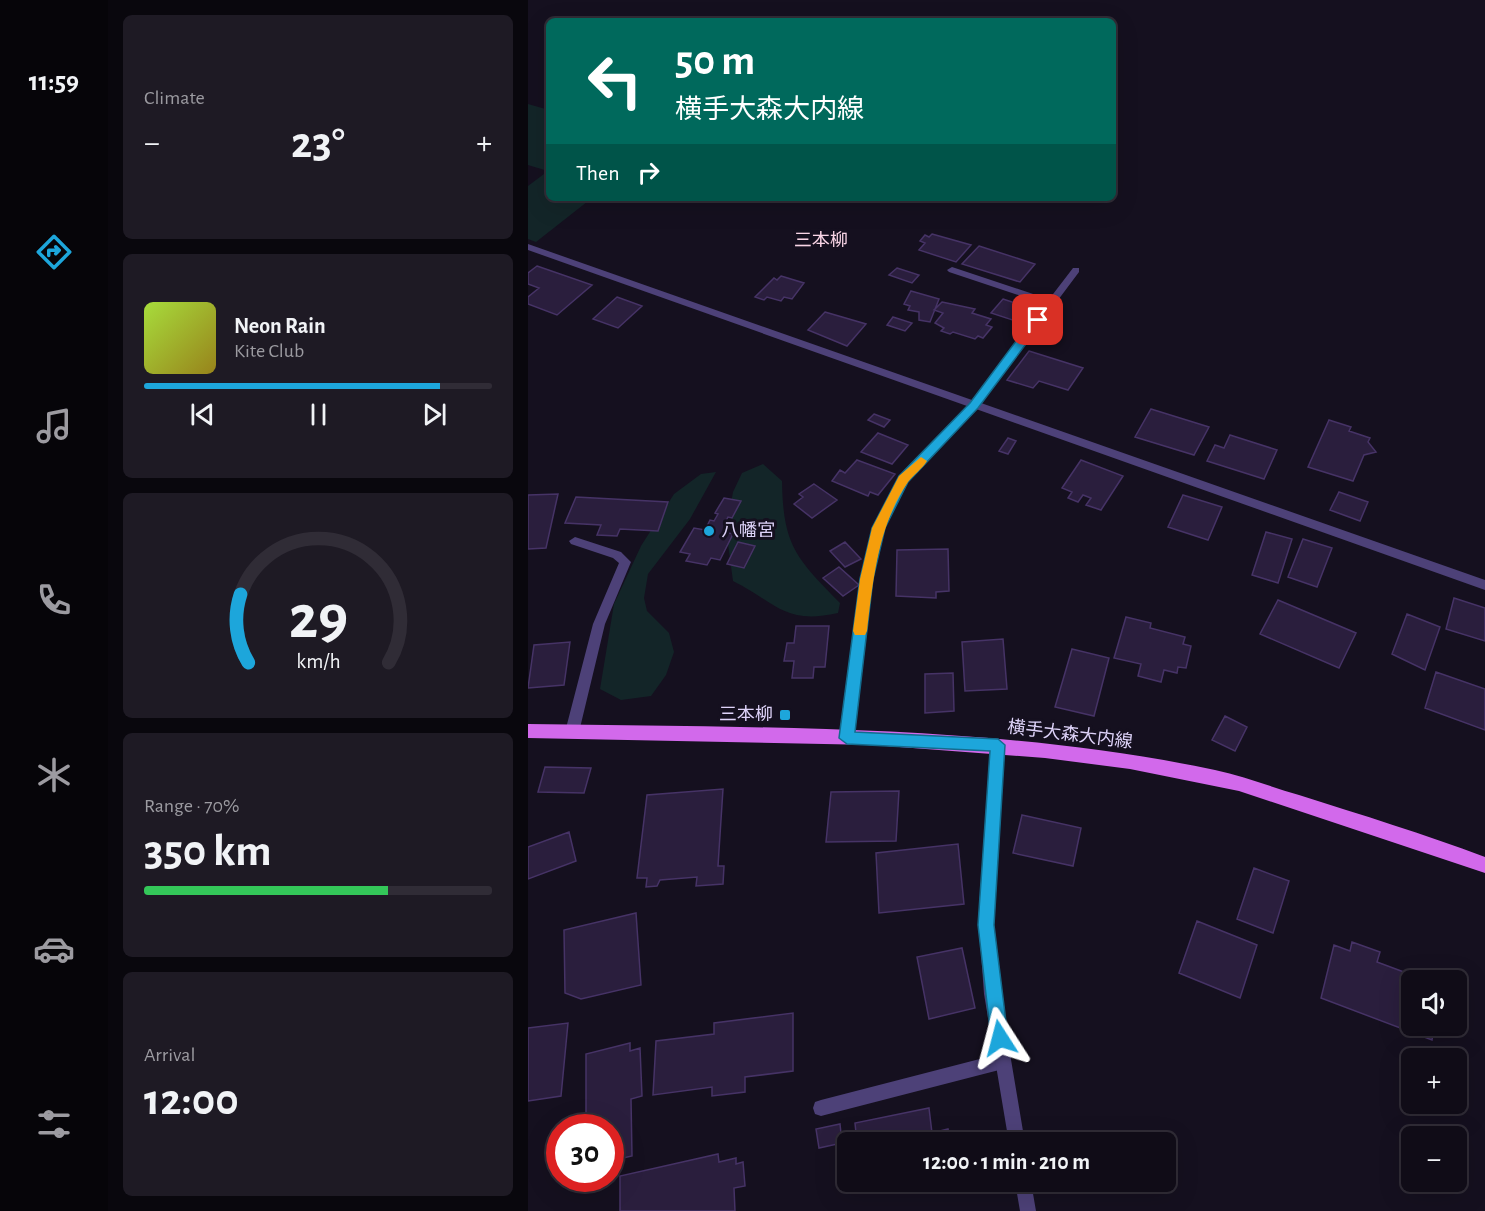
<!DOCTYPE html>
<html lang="en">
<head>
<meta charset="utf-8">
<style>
	body { margin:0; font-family:"Alegreya Sans","Noto Sans JP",sans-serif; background:#1e1a24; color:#f1f3f6; height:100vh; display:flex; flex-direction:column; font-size:22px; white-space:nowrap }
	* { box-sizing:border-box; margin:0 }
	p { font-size:20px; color:#9c9ba1 }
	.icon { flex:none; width:33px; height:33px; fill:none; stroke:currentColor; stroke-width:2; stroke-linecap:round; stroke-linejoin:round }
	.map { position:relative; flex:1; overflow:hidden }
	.sheet { display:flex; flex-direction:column; gap:15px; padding:15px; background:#09070d; width:420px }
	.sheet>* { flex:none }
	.guide { position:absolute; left:18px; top:18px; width:570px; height:183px; border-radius:9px; box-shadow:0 6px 24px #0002,0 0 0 2px #302c36; background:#00695c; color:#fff; overflow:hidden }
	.controls { position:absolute; left:873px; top:970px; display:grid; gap:12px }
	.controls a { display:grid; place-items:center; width:66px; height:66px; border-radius:9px; background:#100c17; box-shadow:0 6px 24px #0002,0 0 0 2px #302c36; font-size:30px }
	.speed { position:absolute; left:18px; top:1114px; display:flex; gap:12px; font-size:30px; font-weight:700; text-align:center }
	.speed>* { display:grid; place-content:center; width:78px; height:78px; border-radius:50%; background:#100c17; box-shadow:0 6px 24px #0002,0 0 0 2px #302c36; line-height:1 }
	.speed .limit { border:9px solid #d22; background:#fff; color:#111 }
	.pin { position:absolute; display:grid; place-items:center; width:51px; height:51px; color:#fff; margin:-26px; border-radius:12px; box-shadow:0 3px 9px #0006 }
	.me { position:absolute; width:66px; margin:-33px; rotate:351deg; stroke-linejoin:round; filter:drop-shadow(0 0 4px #0008) }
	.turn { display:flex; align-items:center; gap:21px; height:126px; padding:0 30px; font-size:27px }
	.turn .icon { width:78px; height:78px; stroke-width:2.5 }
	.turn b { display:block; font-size:42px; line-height:51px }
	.then { display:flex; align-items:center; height:57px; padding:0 30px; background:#0003; gap:12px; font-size:22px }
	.big { font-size:45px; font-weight:700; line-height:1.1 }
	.sheet .tile { flex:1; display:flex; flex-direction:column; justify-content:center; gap:9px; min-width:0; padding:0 21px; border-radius:9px; background:#1e1a24 }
	.sheet .dial { align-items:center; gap:0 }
	.dial svg { height:156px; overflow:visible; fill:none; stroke:#302c36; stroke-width:7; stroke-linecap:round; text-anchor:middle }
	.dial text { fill:#f1f3f6; stroke:none }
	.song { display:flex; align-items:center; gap:18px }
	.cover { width:72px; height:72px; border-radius:9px; background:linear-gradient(135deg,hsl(80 70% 55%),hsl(50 70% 35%)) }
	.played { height:6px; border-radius:3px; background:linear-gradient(90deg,#1da6db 85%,#302c36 85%) }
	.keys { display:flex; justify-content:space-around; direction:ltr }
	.heat { display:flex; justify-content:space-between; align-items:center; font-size:33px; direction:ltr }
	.charge { height:9px; border-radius:4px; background:linear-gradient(90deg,#34c759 70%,#302c36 0) }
	.trip { position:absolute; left:309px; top:1132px; width:339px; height:60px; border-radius:9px; background:#100c17; box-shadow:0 6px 24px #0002,0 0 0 2px #302c36; font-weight:700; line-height:60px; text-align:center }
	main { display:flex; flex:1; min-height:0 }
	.menu { display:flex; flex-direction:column; width:108px; justify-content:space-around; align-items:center; background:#060509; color:#9c9ba1 }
	.menu .icon { width:42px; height:42px }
	.menu .selected { color:#1da6db }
	.menu b { font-size:27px; color:#f1f3f6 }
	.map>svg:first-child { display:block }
	.green { fill:#132528 }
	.building { fill:#2a1e3d; stroke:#463366; stroke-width:1.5 }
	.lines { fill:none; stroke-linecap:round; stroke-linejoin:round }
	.service { fill:#4d4178; fill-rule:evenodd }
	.minor { fill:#4d4178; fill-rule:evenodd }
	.primary { fill:#d269eb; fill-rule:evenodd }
	.route { fill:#1da6db; stroke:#136c8e; stroke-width:1.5 }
	.slow { fill:#f59e0b }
	.poi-dot { fill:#1da6db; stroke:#15101f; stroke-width:2 }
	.labels { text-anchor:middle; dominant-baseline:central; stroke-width:6; stroke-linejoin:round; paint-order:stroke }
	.far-quarter-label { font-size:18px; fill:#f9d5e6; stroke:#15101f }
	.poi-label { font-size:18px; fill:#ded3f9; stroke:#15101f; text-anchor:start }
	.street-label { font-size:18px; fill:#ded3f9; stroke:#15101f }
</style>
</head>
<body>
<main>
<nav class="menu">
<b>11:59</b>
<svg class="icon selected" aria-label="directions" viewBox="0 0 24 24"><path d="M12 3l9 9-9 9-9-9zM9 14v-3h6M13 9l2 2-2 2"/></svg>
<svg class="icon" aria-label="music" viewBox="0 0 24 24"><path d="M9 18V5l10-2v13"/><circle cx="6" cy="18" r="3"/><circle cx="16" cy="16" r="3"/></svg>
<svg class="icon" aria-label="phone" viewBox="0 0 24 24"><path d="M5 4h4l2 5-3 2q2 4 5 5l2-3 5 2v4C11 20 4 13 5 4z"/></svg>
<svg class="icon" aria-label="climate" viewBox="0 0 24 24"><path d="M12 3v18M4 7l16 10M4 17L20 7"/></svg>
<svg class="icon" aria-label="car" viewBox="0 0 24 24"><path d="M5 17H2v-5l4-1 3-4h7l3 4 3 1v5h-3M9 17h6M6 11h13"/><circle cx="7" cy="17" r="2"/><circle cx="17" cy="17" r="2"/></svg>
<svg class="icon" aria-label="filters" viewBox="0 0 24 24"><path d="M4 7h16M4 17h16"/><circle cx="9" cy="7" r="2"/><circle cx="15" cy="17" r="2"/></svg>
</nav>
<section class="sheet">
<div class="tile"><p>Climate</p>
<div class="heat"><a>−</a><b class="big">23°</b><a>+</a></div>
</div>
<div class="tile">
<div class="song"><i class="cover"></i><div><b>Neon Rain</b><p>Kite Club</p></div></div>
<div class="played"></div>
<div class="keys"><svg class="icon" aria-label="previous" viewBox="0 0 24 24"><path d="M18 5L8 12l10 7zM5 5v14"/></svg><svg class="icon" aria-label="pause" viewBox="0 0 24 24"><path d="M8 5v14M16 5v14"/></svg><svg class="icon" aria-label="next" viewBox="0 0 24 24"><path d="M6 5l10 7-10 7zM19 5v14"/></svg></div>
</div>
<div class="tile dial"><svg viewBox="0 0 100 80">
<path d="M14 69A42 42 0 1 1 86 69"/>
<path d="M14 69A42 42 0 0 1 10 34" stroke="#1da6db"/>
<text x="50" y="56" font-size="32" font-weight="700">29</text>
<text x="50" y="72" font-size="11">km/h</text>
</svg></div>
<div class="tile"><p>Range · 70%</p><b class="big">350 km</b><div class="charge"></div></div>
<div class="tile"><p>Arrival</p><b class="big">12:00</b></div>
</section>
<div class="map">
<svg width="957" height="1211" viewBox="0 0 957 1211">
	<rect width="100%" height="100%" fill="#15101f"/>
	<path class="green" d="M0,104L21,110V198H64L8,242L0,239V186L20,171L0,165Z
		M235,464L254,481C255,546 268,558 312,603L310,613C256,625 249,603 205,581L200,544L205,526L202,509L205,492L214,473Z
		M188,472L162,519L120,574L116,598L119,611L141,633L146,652L138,675L123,696L93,700L72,689L86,604L113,546L146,494L173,474Z"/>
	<path class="building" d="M404,234L443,245L428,262L391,250L397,243L392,241L397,235L401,237Z
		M451,246L507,264L492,282L434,264Z
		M9,266L64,285L29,315L0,304V297L11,288L0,284V273Z
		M369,268L391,275L384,283L361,275Z
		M253,276L276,283L264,299L256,297L253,301L239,297L236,300L227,297L246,278L249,280Z
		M383,291L411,299L402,322L391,320V312L380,310L382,306L376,304Z
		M89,297L114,306L90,328L65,319Z
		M475,299L502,308L491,322L463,313Z
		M414,302L447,309L444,313L463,319L458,325L464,327L455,338L450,336L447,339L425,332L422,334L413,331L416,328L407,323L415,313L406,310Z
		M297,312L338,324L319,346L280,330Z
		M365,317L384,323L377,331L359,325Z
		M501,351L555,368L540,390L511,381L505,388L479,380Z
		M623,409L681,427L666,455L607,437Z
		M346,414L362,420L356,427L340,420Z
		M801,420L823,427L821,431L842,438L840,442L848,452L836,455L825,481L780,467Z
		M350,433L380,445L364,464L333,452Z
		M702,435L749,450L736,479L679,461L687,445L696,448Z
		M480,438L488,441L480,454L471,451Z
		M329,460L367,474L350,495L342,492L340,496L304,481L312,470L317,473Z
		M553,460L595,476L573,510L558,505L563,498L555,495L550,502L540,498L544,492L534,488Z
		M286,484L309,500L284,518L266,504L275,497L271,494Z
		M811,492L840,502L832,521L802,510Z
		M30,494L18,548L0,549V495Z
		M655,495L694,507L680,540L640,527Z
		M48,497L140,502L130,531L92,529L89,536L69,535L73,525L37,523Z
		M196,498L213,501L204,518L200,517L197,523H202L197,532L205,534L192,560L183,558L179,565L158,561L162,554L152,552L166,528L177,530L182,520L186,521L190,514L187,513Z
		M738,532L764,539L750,583L724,575Z
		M775,539L804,548L789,587L760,577Z
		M210,542L227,546L216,568L199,564Z
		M317,542L333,559L317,567L302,551Z
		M420,549L421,591L408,592V598L368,596L369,550Z
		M311,567L331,585L315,596L295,578Z
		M926,598L957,608V641L918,629Z
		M750,600L828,633L811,668L732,634Z
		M879,614L912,627L897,670L864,654Z
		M598,617L623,623L622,628L657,637L655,644L663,646L658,668L650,667L649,673L636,670L633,682L610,676L613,664L586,658Z
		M268,626H301L297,667H286L285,678H264L266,661H256L259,643H266Z
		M475,639L479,689L437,691L434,642Z
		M42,642L36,685L0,688L6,645Z
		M544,649L581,658L566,716L527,707Z
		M908,672L957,689V730L897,708Z
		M425,673L426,711L397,713V674Z
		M697,716L719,727L707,751L684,740Z
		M17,767L63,768L56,793L10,792Z
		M195,789L190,866H196L195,884L168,886L169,877L132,880L129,886L118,887L119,878H109L119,795Z
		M371,791L368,841L298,842L303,792Z
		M494,815L553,828L545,866L485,853Z
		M41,832L48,861L0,879V847Z
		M430,844L436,904L351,913L348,853Z
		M726,868L761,881L745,933L709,919Z
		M108,913L113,985L53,999L37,993L36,930Z
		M669,921L729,945L712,998L651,973Z
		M824,942L852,952L849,962L900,981H884V1026H906L904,1040L793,998L806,945L822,951Z
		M434,948L447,1008L401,1019L389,957Z
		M265,1013V1071L217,1077V1092L184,1096V1087L125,1095L128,1041L186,1034V1023Z
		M40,1023L33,1096L0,1101V1028Z
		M102,1043V1051L112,1048L114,1096L103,1099L104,1156L82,1161V1128H58V1054Z
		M401,1108L404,1133L420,1129L423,1143H329L327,1123Z
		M312,1124L314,1143L291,1148L288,1129Z
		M190,1154L191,1162L208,1158V1164L215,1162L217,1186L206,1188L207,1211H92V1176Z"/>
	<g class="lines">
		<path class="service" d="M424,267L526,301L528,303L526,305H520L421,272L419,270Z
			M47,537L93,552L103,562L77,624L51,732L49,736L44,738L39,736L37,732L65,624L91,563L85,558L43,544L41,541Z
			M475,1053L481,1055L483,1061L481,1067L475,1069L293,1116L287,1114L285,1108L287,1102L293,1100Z"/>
		<path class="minor" d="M0,244L444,400L545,268H551V272L453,403L957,580V590L448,409L380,481L356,528L345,579L326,738L324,742L319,744L314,742L312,738L333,579L344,528L372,476L439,406L0,250Z
			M470,739L475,741L477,745L465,925L472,994L497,1143H481L456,994L451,925L463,745L465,741Z
			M487,1182H503L508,1211H492Z"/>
		<path class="primary" d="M0,724C229,728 462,723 687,770C716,776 743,787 771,795C834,815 896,834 957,857V873L711,791L602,769L517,758L345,745L0,738Z"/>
	</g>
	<path class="route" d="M506,317L516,320L450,408L380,482L357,528L345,579L327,732L470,739L477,745L466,925L480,1038L478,1045L472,1047L465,1045L463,1038L450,925L462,751L319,744L311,738L332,579L344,528L371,476L442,403Z"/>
	<path class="slow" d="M393,457L399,461C394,469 385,475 380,482C350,526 345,580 339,631L337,635H327L325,631L332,579L344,528L371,476Z"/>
	<g class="poi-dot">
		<circle cx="181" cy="531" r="6"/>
		<rect x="251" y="709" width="12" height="12" rx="3"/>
	</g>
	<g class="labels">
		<g class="far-quarter-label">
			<text x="293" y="241">三本柳</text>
		</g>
		<g class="poi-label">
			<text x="193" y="531">八幡宮</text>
			<text x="245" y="715" text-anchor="end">三本柳</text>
		</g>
		<g class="street-label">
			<text transform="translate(542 735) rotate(7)">横手大森大内線</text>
		</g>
	</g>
</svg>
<div class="controls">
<a><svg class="icon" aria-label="sound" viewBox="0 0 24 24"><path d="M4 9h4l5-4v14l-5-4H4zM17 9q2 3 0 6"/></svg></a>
<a>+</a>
<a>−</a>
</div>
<div class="speed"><div class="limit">30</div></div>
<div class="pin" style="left:510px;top:320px;background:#d93025"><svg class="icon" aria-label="arrive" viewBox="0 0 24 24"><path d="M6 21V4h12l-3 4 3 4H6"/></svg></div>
<svg class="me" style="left:472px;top:1038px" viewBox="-20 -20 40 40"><path d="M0-17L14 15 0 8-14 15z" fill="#1da6db" stroke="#fff" stroke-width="4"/></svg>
<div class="trip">12:00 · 1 min · 210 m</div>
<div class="guide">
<div class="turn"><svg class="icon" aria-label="left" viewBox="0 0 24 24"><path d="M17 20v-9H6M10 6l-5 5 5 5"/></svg><div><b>50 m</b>横手大森大内線</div></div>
<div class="then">Then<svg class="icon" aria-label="right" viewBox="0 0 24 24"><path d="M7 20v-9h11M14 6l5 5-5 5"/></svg></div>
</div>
</div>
</main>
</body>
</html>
